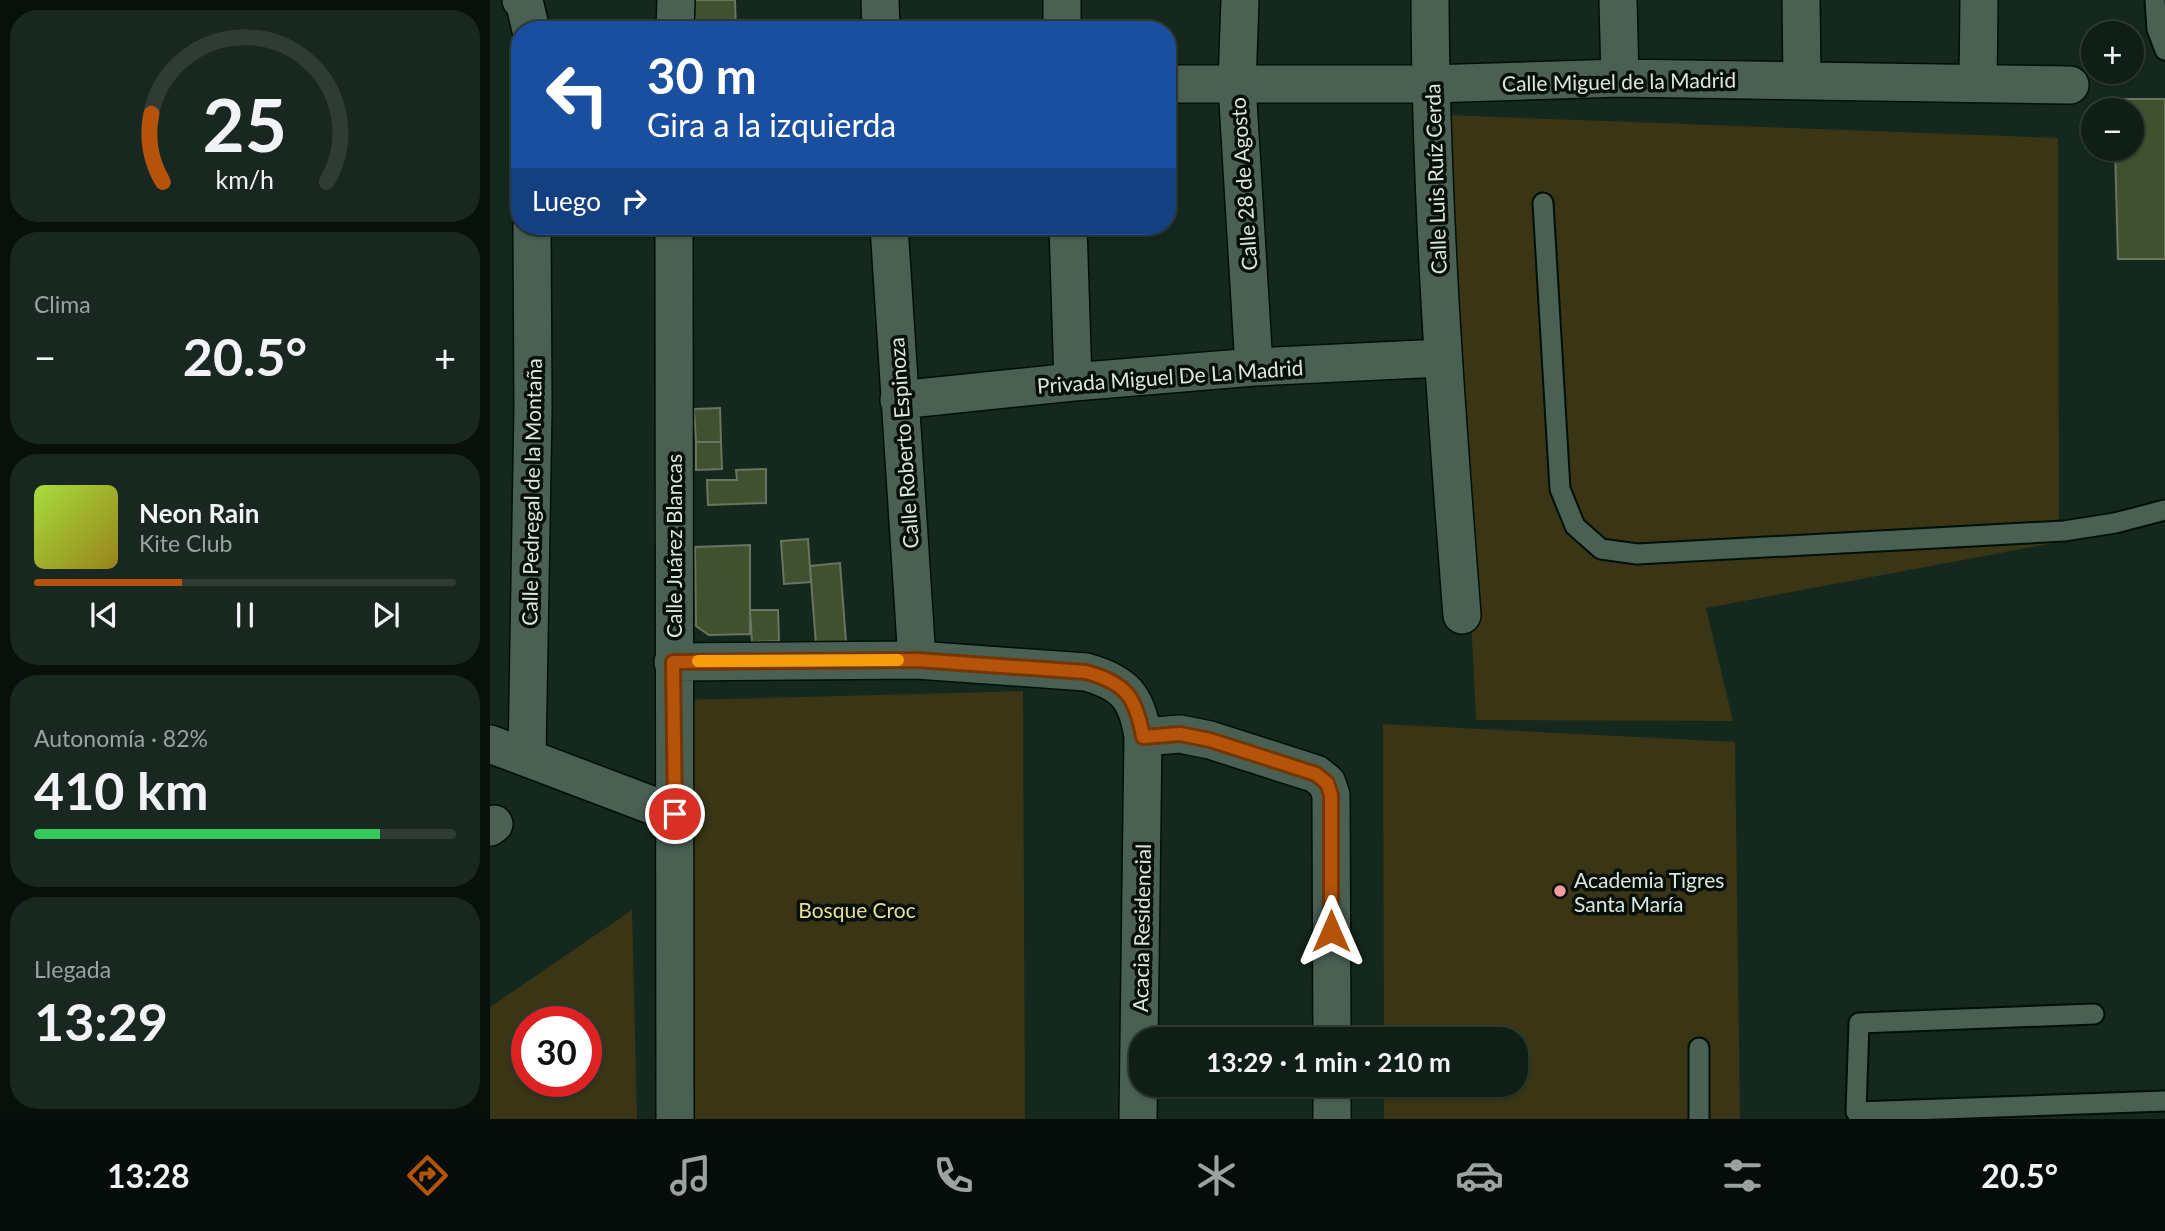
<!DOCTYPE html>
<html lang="es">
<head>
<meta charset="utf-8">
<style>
	body { margin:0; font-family:Lato,sans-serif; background:#18271f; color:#f1f3f6; height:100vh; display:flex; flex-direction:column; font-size:26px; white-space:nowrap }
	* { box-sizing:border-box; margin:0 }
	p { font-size:23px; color:#9ba2a1 }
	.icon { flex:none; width:38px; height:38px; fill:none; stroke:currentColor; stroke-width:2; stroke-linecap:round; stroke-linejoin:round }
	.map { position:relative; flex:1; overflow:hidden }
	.sheet { display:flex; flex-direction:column; gap:10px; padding:10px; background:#08100c; width:490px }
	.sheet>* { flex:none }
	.banner { position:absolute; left:21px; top:21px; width:665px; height:214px; border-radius:28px; box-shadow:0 2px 5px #0004,0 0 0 2px #2f3c35; background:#1a4fa0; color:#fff; overflow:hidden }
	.fabs { position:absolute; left:1591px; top:21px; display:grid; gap:14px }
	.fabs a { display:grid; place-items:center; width:63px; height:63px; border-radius:50%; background:#0f1e16; box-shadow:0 2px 5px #0004,0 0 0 2px #2f3c35; font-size:35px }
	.speed { position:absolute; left:21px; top:1006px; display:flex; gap:14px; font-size:35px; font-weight:700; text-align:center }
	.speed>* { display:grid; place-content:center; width:91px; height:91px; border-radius:50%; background:#0f1e16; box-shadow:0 2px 5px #0004,0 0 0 2px #2f3c35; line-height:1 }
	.speed .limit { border:10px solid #d22; background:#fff; color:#111 }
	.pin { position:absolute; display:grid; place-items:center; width:60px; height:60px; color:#fff; margin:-30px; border:4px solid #fff; border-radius:50%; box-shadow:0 2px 7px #0007 }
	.me { position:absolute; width:77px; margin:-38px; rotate:0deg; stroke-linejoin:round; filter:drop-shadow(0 0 5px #0008) }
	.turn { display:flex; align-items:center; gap:24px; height:147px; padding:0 21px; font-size:32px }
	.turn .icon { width:91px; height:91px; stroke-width:2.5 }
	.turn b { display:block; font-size:49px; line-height:60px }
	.then { display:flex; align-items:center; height:66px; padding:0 21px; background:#0003; gap:14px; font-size:26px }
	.big { font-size:52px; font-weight:700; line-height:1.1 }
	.sheet .tile { flex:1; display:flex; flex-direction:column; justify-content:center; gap:10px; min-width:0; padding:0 24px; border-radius:28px; background:#18271f }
	.sheet .dial { align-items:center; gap:0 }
	.dial svg { height:182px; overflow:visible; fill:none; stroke:#2f3c35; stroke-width:7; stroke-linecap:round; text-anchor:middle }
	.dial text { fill:#f1f3f6; stroke:none }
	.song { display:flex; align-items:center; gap:21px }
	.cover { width:84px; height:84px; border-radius:10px; background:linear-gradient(135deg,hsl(80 70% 55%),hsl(50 70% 35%)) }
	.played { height:7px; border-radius:4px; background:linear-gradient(90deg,#b45309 35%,#2f3c35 35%) }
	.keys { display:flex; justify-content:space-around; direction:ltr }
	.heat { display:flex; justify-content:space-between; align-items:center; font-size:38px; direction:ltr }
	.charge { height:10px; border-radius:5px; background:linear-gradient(90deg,#34c759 82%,#2f3c35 0) }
	.trip { position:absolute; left:639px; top:1027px; width:399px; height:70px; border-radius:28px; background:#0f1e16; box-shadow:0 2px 5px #0004,0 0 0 2px #2f3c35; font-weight:700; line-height:70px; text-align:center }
	.tab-bar { display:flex; height:112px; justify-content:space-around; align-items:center; background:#060c09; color:#9ba2a1 }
	.tab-bar .icon { width:49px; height:49px }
	.tab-bar .active { color:#b45309 }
	.tab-bar b { font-size:32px; color:#f1f3f6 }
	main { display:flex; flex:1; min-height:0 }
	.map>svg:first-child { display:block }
	.green { fill:#393515; fill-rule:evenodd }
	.building { fill:#3f512e; stroke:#6a7560; stroke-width:2 }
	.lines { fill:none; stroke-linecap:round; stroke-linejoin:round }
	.service-casing { stroke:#011007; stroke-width:23 }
	.minor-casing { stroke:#011007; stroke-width:40 }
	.service { stroke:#4a6053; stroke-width:19 }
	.minor { stroke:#4a6053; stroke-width:37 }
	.route-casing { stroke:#753606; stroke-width:18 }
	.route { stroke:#b45309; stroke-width:12 }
	.slow { stroke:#f59e0b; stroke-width:12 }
	.poi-dot { fill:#f49aa1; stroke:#060f0a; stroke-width:2.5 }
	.labels { text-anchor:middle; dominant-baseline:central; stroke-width:7; stroke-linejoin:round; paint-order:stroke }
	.street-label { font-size:21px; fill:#dae7df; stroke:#060f0a }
	.poi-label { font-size:21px; fill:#dae7df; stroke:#060f0a; text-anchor:start }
	.park-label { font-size:21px; fill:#e8df99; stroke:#060f0a }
</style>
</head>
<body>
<main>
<section class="sheet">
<div class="tile dial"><svg viewBox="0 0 100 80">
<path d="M14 69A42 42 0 1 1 86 69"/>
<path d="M14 69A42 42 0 0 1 9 39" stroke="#b45309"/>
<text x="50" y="56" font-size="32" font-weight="700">25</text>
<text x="50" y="72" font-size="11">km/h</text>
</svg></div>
<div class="tile"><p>Clima</p>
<div class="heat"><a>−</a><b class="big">20.5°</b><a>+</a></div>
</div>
<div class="tile">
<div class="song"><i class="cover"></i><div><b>Neon Rain</b><p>Kite Club</p></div></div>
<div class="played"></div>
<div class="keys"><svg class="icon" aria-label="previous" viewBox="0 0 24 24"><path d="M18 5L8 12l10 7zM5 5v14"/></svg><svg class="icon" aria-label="pause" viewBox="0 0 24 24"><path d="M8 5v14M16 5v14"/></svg><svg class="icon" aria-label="next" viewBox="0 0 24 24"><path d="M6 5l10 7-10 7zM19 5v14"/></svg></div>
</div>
<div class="tile"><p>Autonomía · 82%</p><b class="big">410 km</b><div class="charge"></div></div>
<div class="tile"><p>Llegada</p><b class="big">13:29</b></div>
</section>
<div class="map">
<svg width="1675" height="1119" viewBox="0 0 1675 1119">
	<rect width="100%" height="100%" fill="#14281d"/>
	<path class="green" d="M956,115L1568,138L1569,542L1216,608L1243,721L986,720Z
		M533,691L535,1119H201L196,700Z
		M893,724L1245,742L1250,1119H894V1085H1026V1040L894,1039Z
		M142,910L147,1119H0V1007ZM96,1022V1082H37V1022Z"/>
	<path class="building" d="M202,0H245L246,30H202Z
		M1624,99H1675V259H1628L1625,149H1642V110H1624Z
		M230,408L231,442H206L204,409Z
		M206,442H231L232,469L206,470Z
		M276,469V503L218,505L217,480H247L246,470Z
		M318,539L321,582L294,584L291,541Z
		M260,545V634L219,635L206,626L205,547Z
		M350,563L356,642L326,645L320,566Z
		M260,610H288L289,641L262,642Z"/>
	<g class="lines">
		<defs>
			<path id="service" d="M1665,0L1667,29L1675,50
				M1053,203L1070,489L1085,526L1111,549L1147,554L1574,531L1625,523L1675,510
				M1604,1014L1369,1023L1366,1112L1675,1101
				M1209,1048V1119"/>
			<path id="minor" d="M31,0L35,5L41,30
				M390,0L391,30
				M572,0V30
				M750,0L747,85L764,367
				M940,0C941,205 956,410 972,615
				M1128,0L1130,78
				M1311,0L1312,80
				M185,30L186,0
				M1488,83L1489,0
				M677,84H940L1130,78L1580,85
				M184,226L185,1119
				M399,226L427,660
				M578,226L583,382
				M409,400L583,382L764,367L952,358
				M183,662L427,660L596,672C635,683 647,697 653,737L648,1119
				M653,737L690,734L720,740L826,774L837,783L841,795L842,1040
				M0,744L185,814
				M37,758L43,408L42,226
				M0,827L4,824
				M842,1085V1119"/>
		</defs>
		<use href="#service" class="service-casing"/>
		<use href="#minor" class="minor-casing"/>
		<use href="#service" class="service"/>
		<use href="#minor" class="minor"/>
	</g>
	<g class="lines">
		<defs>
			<path id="route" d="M185,814L183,662L427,660L596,672C636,683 646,697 653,737L690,734L720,740L826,774L837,783L841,795V931"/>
		</defs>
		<use href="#route" class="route-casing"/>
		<use href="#route" class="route"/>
		<path class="slow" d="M208,661L408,660"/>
	</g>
	<circle class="poi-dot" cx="1070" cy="891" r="7"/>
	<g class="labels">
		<g class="street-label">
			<text transform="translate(1129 81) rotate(-1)">Calle Miguel de la Madrid</text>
			<text transform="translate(945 179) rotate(-92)">Calle Luis Ruíz Cerda</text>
			<text transform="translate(753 184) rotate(-94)">Calle 28 de Agosto</text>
			<text transform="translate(680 376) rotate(-4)">Privada Miguel De La Madrid</text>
			<text transform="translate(413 443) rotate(-94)">Calle Roberto Espinoza</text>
			<text transform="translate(41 492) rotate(-89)">Calle Pedregal de la Montaña</text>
			<text transform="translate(183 546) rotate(-90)">Calle Juárez Blancas</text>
			<text transform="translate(651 928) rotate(-89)">Acacia Residencial</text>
		</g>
		<g class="poi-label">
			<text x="1084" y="879">Academia Tigres<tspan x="1084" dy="24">Santa María</tspan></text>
		</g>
		<g class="park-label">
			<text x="367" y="909">Bosque Croc</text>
		</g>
	</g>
</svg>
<div class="fabs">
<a>+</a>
<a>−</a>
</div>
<div class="speed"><div class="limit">30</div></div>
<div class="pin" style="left:185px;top:814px;background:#d93025"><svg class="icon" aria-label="arrive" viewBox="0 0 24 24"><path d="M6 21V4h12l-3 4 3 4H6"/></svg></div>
<svg class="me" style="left:841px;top:931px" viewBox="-20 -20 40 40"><path d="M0-17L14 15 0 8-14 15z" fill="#b45309" stroke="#fff" stroke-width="4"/></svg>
<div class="trip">13:29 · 1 min · 210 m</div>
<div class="banner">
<div class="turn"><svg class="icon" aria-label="left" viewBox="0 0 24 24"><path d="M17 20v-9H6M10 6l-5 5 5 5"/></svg><div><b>30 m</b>Gira a la izquierda</div></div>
<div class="then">Luego<svg class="icon" aria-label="right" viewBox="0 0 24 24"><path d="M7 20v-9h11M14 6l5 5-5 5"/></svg></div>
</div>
</div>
</main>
<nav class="tab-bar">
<b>13:28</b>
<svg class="icon active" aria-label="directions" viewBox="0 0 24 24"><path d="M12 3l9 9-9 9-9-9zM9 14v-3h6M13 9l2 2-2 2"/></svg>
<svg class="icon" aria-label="music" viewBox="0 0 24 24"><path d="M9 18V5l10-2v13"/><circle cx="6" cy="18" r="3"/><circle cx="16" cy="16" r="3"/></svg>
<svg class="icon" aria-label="phone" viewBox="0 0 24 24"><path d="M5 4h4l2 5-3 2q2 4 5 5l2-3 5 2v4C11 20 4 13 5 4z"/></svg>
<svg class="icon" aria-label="climate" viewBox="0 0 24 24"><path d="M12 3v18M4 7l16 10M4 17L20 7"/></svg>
<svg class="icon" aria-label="car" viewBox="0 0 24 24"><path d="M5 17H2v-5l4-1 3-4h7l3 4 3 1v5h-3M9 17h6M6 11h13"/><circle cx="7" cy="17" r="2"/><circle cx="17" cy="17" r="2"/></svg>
<svg class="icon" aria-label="filters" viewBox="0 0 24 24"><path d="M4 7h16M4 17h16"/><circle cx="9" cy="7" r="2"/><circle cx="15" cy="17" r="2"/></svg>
<b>20.5°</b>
</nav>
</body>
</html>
